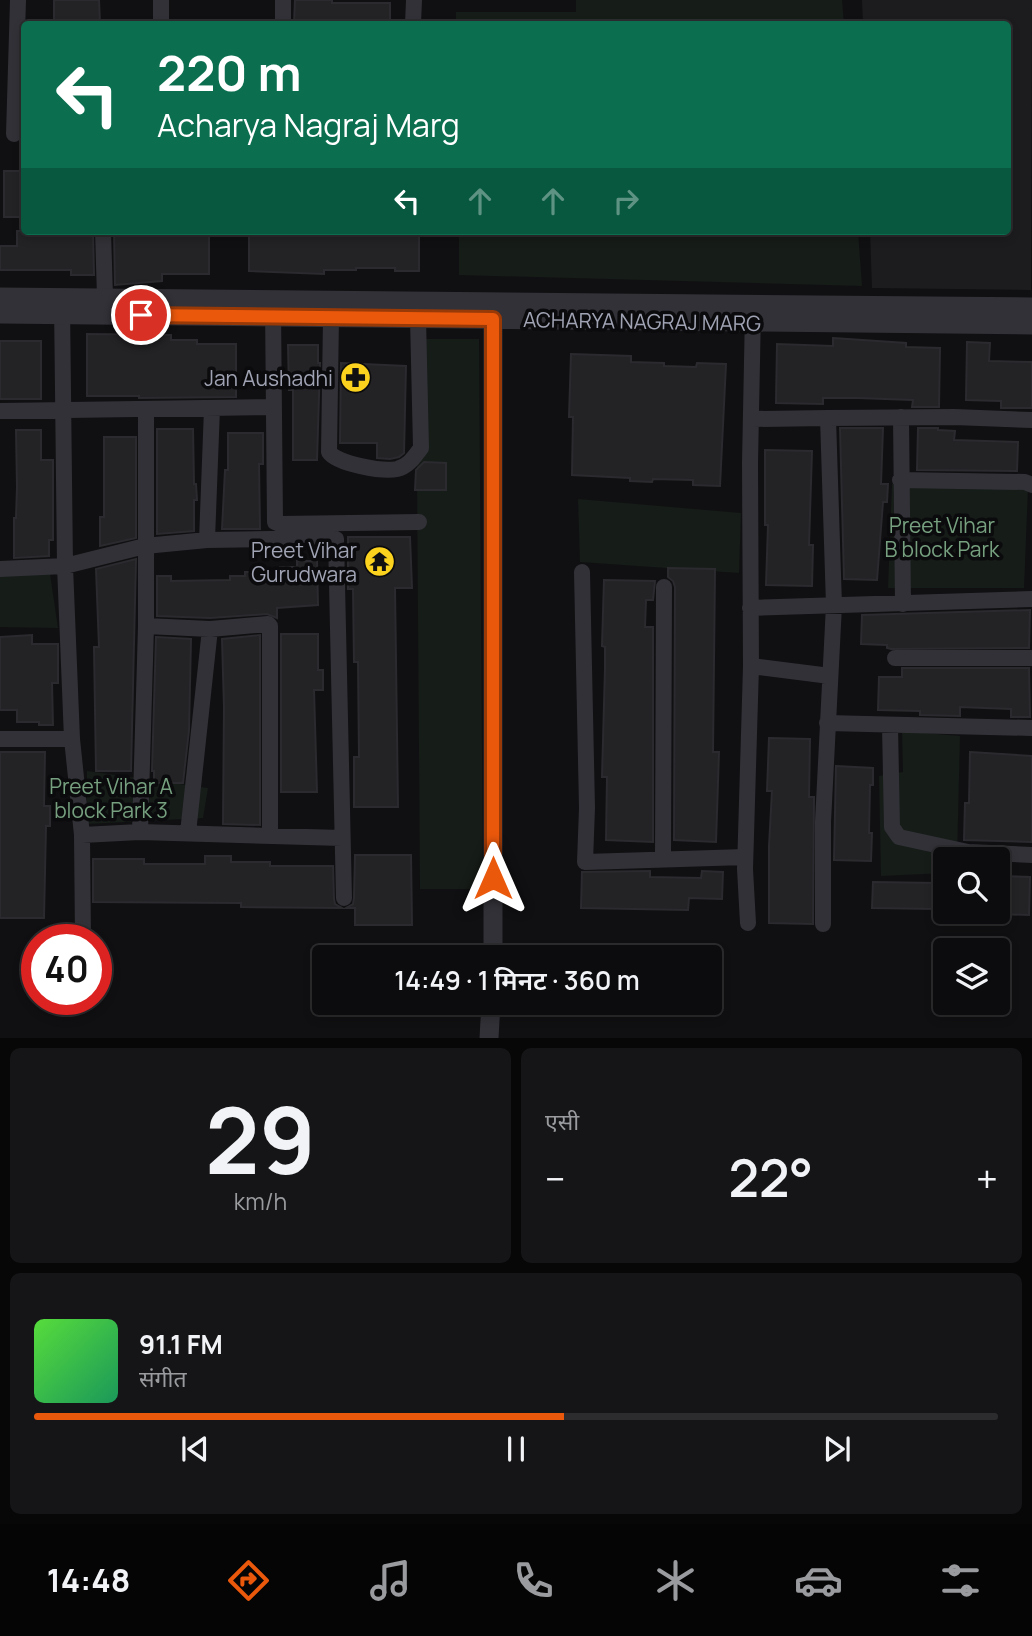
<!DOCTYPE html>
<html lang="hi">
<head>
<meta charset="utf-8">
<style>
	body { margin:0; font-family:Manrope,"Noto Sans Devanagari",sans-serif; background:#151517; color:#f1f3f6; height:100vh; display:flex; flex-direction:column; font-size:26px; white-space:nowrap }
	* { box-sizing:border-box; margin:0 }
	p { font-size:23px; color:#9a9b9e }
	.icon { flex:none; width:38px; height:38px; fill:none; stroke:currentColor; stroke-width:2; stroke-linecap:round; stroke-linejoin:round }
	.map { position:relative; height:1038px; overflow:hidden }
	.panel { display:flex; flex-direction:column; gap:10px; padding:10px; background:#070708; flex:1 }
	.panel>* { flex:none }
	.guide { position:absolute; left:21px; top:21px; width:990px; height:214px; border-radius:7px; box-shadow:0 4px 10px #0003,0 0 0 2px #2c2c2e; background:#0b6e4f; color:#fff; overflow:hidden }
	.tools { position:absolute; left:933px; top:847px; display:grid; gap:14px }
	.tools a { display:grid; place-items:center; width:77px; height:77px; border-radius:7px; background:#0c0c0e; box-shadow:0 4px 10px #0003,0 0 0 2px #2c2c2e; font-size:35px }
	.speed { position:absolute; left:21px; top:924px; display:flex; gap:14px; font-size:35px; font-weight:700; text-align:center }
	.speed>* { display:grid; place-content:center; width:91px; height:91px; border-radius:50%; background:#0c0c0e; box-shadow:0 4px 10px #0003,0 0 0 2px #2c2c2e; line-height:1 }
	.speed .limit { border:10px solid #d22; background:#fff; color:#111 }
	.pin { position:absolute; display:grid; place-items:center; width:60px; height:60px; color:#fff; margin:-30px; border:4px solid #fff; border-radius:50%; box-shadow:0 2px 7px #0007 }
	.me { position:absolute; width:77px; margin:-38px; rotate:0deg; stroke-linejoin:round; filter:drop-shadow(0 0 5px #0008) }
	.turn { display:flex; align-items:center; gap:24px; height:147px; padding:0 21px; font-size:32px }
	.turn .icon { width:91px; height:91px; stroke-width:2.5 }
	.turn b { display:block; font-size:49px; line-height:60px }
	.lanes { display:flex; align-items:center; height:66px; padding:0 21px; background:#0003; justify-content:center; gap:35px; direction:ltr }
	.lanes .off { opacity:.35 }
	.big { font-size:52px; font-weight:600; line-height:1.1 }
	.panel .card { flex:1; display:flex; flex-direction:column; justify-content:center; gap:10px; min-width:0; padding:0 24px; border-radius:10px; background:#151517 }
	.panel .dial { align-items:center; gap:0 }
	.dial b { font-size:91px; line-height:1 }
	.song { display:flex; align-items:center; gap:21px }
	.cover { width:84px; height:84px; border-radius:10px; background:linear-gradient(135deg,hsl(110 70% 55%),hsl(150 70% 35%)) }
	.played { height:7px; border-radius:4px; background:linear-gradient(90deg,#ea580c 55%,#2c2c2e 55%) }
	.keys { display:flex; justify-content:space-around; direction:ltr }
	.heat { display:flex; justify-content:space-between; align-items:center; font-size:38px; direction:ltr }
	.panel .tiles { flex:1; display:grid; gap:10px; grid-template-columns:1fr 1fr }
	.card:last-child { grid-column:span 2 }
	.trip { position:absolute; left:312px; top:945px; width:410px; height:70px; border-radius:7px; background:#0c0c0e; box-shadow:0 4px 10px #0003,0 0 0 2px #2c2c2e; font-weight:600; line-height:70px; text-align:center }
	.tab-bar { display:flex; height:112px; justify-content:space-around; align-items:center; background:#050506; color:#9a9b9e }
	.tab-bar .icon { width:49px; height:49px }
	.tab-bar .selected { color:#ea580c }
	.tab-bar b { font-size:32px; color:#f1f3f6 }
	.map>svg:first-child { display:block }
	.built { fill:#1c1c1f }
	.green { fill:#161c18 }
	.building { fill:#232326; stroke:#2b2a2e; stroke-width:2 }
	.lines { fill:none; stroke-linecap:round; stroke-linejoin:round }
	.minor { stroke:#313137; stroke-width:16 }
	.tertiary { stroke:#313137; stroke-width:19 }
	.route-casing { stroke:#983908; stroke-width:18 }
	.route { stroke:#ea580c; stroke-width:12 }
	.labels { text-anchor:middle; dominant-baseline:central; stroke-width:7; stroke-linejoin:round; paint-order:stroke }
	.street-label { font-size:21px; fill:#a0a3b3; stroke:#0b0b0d }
	.poi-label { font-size:21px; fill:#a0a3b3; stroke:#0b0b0d; text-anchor:end }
	.park-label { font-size:21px; fill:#76a07f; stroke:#0b0b0d }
</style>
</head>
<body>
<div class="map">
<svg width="1032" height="1038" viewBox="0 0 1032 1038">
	<rect width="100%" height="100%" fill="#101012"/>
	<path class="built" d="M862,0H1032L1031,290L872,288L870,231H1008V24H863Z"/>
	<path class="green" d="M576,0H842L844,24H456V12H576Z
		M459,231H858L862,286L459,275Z
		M416,339H479L483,889H420Z
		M892,484L1028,488L1024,588H888Z
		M578,499L741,513L739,573L580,562Z
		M50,574L58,628L0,627V576Z
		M902,731L960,736L957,859H945V873L881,876L879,776L903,772Z
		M87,771L208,788L203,818L87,824Z"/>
	<path class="building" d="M54,0H99L100,24H54Z
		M295,0H332V3H390V24H294Z
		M4,171H24V217H4Z
		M17,231H93L94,275H71V270H0V246H17Z
		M114,231H209V274H162V281L115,285Z
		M249,231H419V271H395V268H356V270H324V274L249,271Z
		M87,334L171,335V340H197V344H236V397L139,398V396H87Z
		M833,338L906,343V347L940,348L939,407H912L913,400L858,398H823V404L776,403L777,344L833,346Z
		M0,341H41V399H0Z
		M967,342L990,343L989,361L1032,362V408H1001V401L966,400Z
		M288,345H318V363H320L317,460H293V390H289Z
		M571,354L631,356V362L664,363V366L696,367L697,363L726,364L720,486L693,485V480L653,479L652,482L630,481V478L572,475L573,417H569Z
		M341,363L406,366L404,453L399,457L390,459L377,458V443H340Z
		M840,428H883L881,484H888L887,502H883L877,580L844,579Z
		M918,428H938V430L955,431L954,440L1018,442L1017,471L917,470Z
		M157,429H193L194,484H196L197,500H194V531L157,534Z
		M16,430H41V460H53V540H49V556L14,558V518H16L17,487Z
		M228,433H263V464H259L260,529H222L225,470H228Z
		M104,437H136V538L100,546V517H104Z
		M765,450L812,451L809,545H813L812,586L766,585L768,525H765Z
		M424,462L446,463V490H415L416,470Z
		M348,537H410L412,588H395L398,807H354V757H359L358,662H354L353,589H348Z
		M136,559L131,771H96L94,647H99L96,569Z
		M297,561H317L318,605L277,608V618L267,614L210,618L157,616V576H171V581L230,580V576H245V572H280V567H297Z
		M668,568L715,569L713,752H719L716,842L674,840L675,587L673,581L668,577Z
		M604,580L655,581L653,600H646L645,627H653V842L606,840L607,777H602L605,668V647L602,646Z
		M1030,610L1029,648L891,649L887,648V645L861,644L862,615Z
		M281,634H318V670H323V690H314L317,792H281Z
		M32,635V644H58V683H52L53,725H39V722H17V710H0V637Z
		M260,635V825L223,824L224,707L222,639Z
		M156,637L191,639L189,730L183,783H154V771H152Z
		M902,668H1029L1030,717H1011V709L960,707V716L920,715V711L878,710L879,677H902Z
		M769,738L810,739L809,797H814L813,924L769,923V846L772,791H767Z
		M0,752H45L44,806H50V826H46L44,918H0Z
		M970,752L1032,756V842L964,840L965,803H969Z
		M836,766L873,768V785H870L869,833H872L871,861L834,860Z
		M355,855H411L412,925H355V908H346L353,904L354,898Z
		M205,856H231V862H270V866H333L334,899L335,904L342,908L241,907V903L93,902V859H144V864H205Z
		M650,871V877L701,878L702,871L723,872L722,899L689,898L688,910L581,908L582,872Z
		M998,876L1030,877L1029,915L998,914Z
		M873,882L937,883L936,909L872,908Z"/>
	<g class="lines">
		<path class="minor" d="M161,0V24
			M283,0V24
			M413,24L414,0
			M14,134L18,0
			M103,231L105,297
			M62,303L65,566L72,739L82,835L83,940
			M273,306L275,522L280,524L419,522
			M331,317L329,452C337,464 383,472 397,469C409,466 414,457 421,448L418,318
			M0,411L274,407
			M901,417L903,604
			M828,418L954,417L1032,420
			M753,419L828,418L834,605L823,822V924
			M900,480L1025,482L1032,485
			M207,540L212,408
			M0,569L65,566L145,546L207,540L333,538L336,539L344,898
			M582,572L587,808L585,862L745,857
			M750,608L1032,599
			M146,626L210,629L268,624L270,626V836
			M895,658H1032
			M751,666L830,676
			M827,723L1032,728
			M890,726L892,827L899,837L968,852L1032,855
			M0,739H72
			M140,832L146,626V409
			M188,833L210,629
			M82,835L140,832L342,838
			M663,858L664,587
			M748,923L745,869L751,666L750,463L753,311"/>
		<path class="tertiary" d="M0,297L1032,307
			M493,307V957
			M0,314L1032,325
			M489,1038L491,1003"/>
	</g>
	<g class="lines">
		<defs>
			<path id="route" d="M141,315L493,319V878"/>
		</defs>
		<use href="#route" class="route-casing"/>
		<use href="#route" class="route"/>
	</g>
	<defs>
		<symbol id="pharmacy-disc" viewBox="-11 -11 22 22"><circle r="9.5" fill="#fbd31e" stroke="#0b0b0d"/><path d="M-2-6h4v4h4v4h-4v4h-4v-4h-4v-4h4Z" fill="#111"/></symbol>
		<symbol id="temple-disc" viewBox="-11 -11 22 22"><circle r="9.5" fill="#fbd31e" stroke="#0b0b0d"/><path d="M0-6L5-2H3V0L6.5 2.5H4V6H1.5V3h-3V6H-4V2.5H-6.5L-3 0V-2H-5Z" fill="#111"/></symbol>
	</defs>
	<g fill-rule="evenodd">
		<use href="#pharmacy-disc" x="338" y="360" width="35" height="35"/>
		<use href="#temple-disc" x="362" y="544" width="35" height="35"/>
	</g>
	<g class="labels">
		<g class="street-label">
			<text transform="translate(642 321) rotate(1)">ACHARYA NAGRAJ MARG</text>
		</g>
		<g class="poi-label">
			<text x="333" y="378">Jan Aushadhi</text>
			<text x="357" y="550">Preet Vihar<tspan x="357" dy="24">Gurudwara</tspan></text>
		</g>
		<g class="park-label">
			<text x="942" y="525">Preet Vihar<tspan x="942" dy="24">B block Park</tspan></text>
			<text x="111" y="786">Preet Vihar A<tspan x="111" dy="24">block Park 3</tspan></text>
		</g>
	</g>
</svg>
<div class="tools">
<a><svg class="icon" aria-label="search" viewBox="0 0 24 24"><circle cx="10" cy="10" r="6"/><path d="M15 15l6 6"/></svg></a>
<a><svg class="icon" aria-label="layers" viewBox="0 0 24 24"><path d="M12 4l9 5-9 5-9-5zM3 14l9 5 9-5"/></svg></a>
</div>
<div class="speed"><div class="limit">40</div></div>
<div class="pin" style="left:141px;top:315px;background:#d93025"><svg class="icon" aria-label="arrive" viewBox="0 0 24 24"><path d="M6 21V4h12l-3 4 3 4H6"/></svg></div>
<svg class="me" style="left:493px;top:878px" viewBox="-20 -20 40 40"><path d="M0-17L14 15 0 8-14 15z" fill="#ea580c" stroke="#fff" stroke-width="4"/></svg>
<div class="trip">14:49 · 1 मिनट · 360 m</div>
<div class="guide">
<div class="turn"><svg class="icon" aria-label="left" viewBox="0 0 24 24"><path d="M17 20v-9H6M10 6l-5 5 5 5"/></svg><div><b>220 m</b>Acharya Nagraj Marg</div></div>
<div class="lanes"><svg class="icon" aria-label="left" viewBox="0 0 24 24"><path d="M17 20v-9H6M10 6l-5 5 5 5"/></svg><svg class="icon off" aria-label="ahead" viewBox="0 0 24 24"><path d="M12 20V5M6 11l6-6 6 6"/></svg><svg class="icon off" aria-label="ahead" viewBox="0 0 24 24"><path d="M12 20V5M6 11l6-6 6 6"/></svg><svg class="icon off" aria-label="right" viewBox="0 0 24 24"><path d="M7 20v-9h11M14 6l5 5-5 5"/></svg></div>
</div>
</div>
<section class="panel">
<div class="tiles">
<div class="card dial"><b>29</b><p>km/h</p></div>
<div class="card"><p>एसी</p>
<div class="heat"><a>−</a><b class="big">22°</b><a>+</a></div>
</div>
<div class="card">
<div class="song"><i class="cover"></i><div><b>91.1 FM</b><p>संगीत</p></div></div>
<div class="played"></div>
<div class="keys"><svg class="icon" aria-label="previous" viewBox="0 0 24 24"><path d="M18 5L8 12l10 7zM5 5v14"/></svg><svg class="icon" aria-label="pause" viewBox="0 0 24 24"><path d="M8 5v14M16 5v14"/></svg><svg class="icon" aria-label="next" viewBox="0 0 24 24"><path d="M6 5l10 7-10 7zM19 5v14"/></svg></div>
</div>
</div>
</section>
<nav class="tab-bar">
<b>14:48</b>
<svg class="icon selected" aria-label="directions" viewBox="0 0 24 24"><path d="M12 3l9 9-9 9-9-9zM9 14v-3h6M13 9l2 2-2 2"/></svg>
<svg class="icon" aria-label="music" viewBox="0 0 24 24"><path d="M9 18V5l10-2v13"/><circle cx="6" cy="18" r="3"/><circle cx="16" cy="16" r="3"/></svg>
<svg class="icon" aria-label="phone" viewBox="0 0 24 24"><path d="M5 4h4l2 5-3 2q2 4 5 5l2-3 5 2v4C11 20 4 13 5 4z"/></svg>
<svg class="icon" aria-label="climate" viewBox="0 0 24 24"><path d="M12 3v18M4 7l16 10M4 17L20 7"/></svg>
<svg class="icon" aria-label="car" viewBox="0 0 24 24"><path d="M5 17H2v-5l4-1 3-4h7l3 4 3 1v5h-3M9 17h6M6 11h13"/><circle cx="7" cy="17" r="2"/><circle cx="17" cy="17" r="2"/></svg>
<svg class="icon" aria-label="filters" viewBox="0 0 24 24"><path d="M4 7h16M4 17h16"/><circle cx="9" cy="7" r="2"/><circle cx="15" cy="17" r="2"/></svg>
</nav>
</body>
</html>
